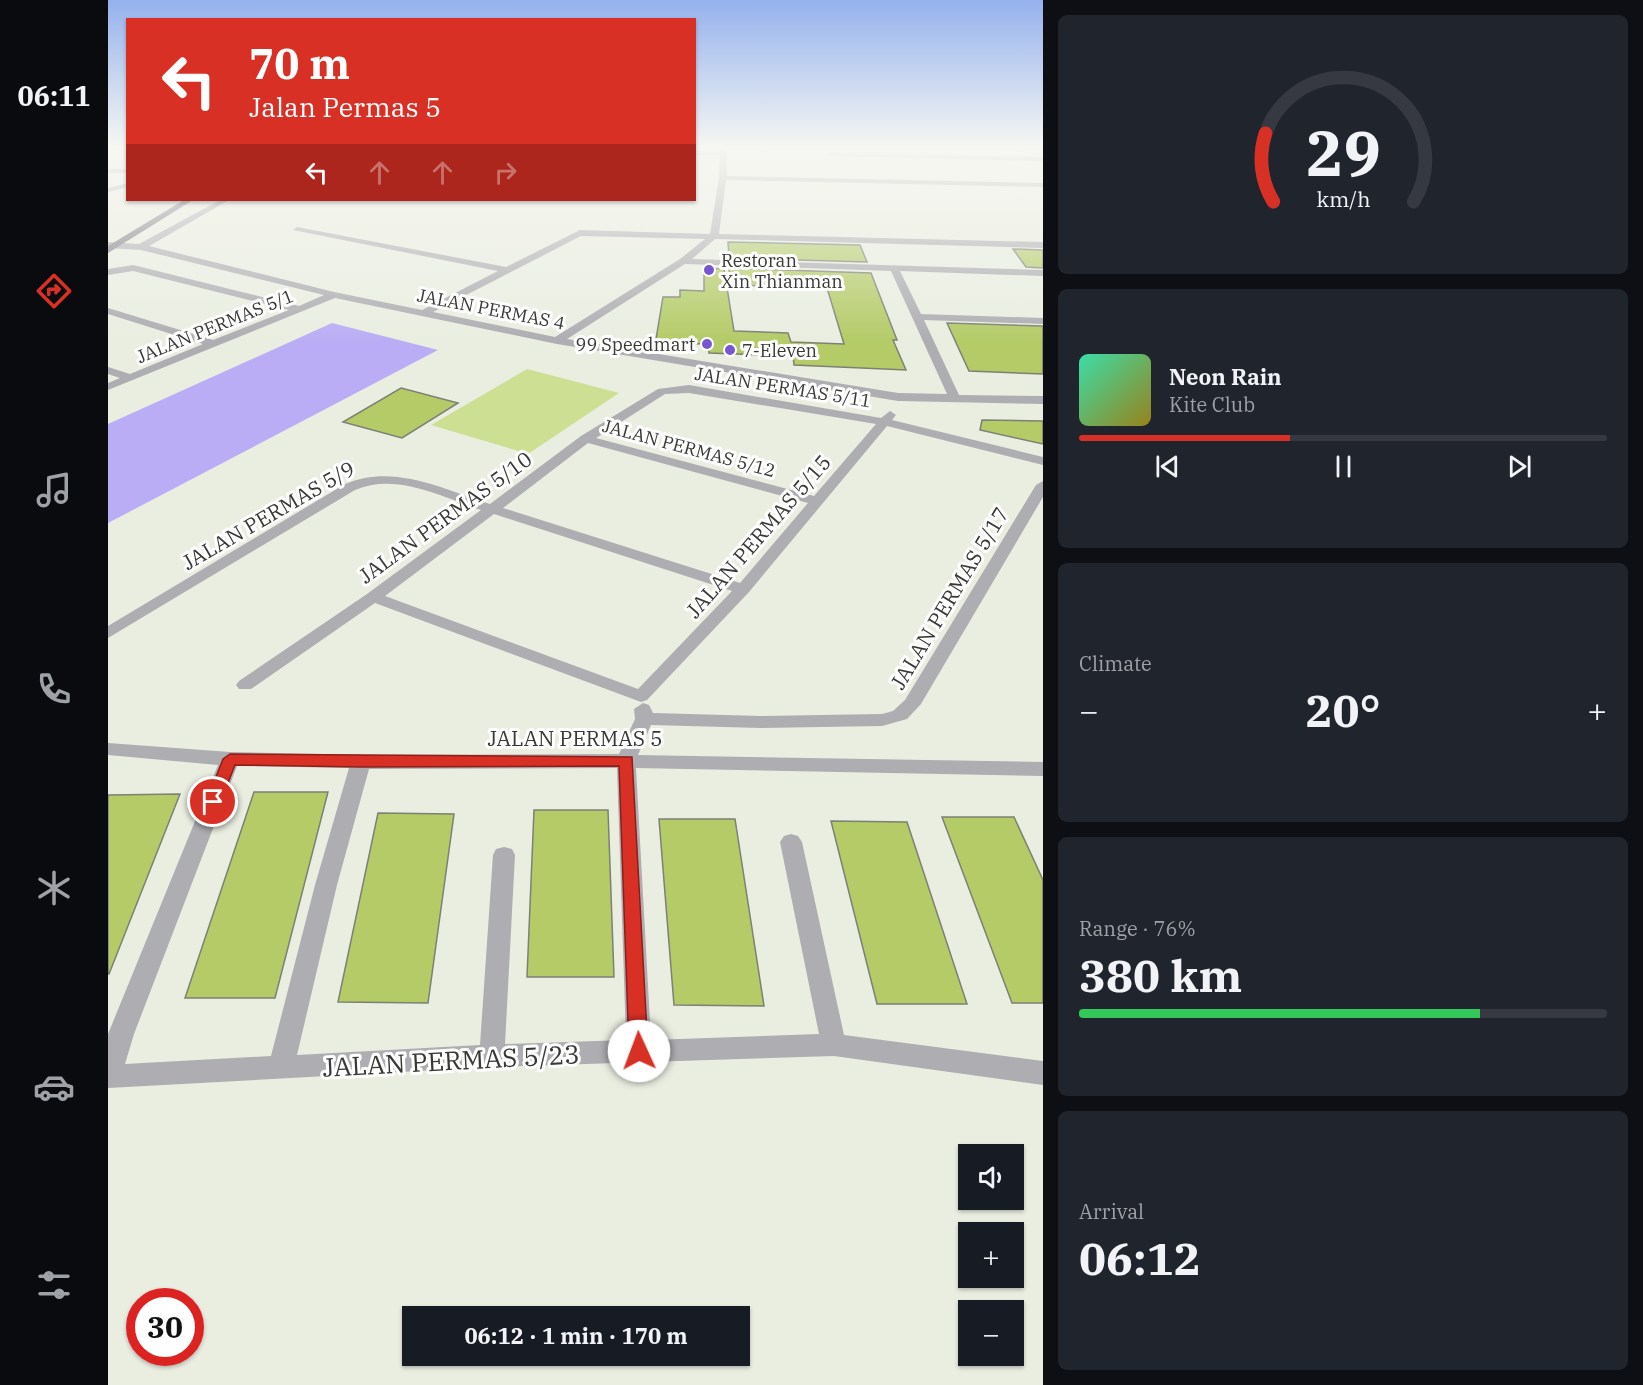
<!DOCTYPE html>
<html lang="en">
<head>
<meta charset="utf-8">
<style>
	body { margin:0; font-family:"IBM Plex Serif",serif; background:#20242c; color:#f1f3f6; height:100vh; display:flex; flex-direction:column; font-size:22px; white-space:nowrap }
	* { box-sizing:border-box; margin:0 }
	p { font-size:20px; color:#9ea1a6 }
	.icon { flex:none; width:33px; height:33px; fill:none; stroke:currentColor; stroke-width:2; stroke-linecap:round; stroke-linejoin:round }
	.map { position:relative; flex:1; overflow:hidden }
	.drawer { display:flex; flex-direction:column; gap:15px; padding:15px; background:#0d0f14; width:600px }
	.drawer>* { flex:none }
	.banner { position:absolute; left:18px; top:18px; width:570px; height:183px; border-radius:0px; box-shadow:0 2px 4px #0004; background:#d93025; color:#fff; overflow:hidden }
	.tools { position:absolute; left:850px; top:1144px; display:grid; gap:12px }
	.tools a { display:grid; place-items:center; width:66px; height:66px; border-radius:0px; background:#171b24; box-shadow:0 2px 4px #0004; font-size:30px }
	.speed { position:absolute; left:18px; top:1288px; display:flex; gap:12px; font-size:30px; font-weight:700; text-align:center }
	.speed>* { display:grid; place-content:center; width:78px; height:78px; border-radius:50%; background:#171b24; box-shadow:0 2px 4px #0004; line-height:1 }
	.speed .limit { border:9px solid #d22; background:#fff; color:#111 }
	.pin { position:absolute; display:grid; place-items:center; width:51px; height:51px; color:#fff; margin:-26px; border:3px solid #fff; border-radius:50%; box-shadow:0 2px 6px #0007 }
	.me { position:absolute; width:66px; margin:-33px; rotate:358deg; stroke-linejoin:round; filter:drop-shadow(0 0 4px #0008) }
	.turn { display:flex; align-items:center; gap:21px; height:126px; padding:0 24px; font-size:27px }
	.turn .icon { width:78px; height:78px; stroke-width:2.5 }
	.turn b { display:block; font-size:42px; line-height:51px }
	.lanes { display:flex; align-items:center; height:57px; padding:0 24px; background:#0003; justify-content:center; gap:30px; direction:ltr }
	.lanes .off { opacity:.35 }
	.big { font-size:45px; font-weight:700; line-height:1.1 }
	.drawer .widget { flex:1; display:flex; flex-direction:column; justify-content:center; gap:9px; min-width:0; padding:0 21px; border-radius:9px; background:#20242c }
	.drawer .dial { align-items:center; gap:0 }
	.dial svg { height:156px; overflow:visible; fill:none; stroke:#363941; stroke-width:7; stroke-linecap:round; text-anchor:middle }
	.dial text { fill:#f1f3f6; stroke:none }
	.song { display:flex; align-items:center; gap:18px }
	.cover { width:72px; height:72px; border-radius:9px; background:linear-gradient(135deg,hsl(160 70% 55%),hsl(50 70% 35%)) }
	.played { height:6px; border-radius:3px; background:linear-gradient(90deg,#d93025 40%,#363941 40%) }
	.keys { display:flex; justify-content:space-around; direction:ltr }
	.heat { display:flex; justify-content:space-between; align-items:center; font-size:33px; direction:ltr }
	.charge { height:9px; border-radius:4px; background:linear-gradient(90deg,#34c759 76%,#363941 0) }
	.trip { position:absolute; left:294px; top:1306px; width:348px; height:60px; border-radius:0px; background:#171b24; box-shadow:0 2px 4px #0004; font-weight:700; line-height:60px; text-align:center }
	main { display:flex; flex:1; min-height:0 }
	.dock { display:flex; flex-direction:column; width:108px; justify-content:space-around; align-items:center; background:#090b0e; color:#9ea1a6 }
	.dock .icon { width:42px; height:42px }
	.dock .on { color:#d93025 }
	.dock b { font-size:27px; color:#f1f3f6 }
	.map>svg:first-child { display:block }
	.green { fill:#ccdf93 }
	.water { fill:#baadf5 }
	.building { fill:#b4cb68; stroke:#7d8075; stroke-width:1.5 }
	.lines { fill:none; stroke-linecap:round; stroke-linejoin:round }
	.minor { fill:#aeadb2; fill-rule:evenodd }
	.major { fill:#7a7982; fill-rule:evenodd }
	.route { fill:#d93025; stroke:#8d1f18; stroke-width:1.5 }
	.poi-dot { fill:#7856d0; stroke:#fff; stroke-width:2 }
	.labels { text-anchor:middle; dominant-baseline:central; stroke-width:6; stroke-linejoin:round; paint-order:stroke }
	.far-poi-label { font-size:18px; fill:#373934; stroke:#fff; text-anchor:start }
	.far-street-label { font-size:18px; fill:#373934; stroke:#fff }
	.street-label { font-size:21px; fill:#373934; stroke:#fff }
	.near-street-label { font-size:26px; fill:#373934; stroke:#fff }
</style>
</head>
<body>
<main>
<nav class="dock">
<b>06:11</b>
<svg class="icon on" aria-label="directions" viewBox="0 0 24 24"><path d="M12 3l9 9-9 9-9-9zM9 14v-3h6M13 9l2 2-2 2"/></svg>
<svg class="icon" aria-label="music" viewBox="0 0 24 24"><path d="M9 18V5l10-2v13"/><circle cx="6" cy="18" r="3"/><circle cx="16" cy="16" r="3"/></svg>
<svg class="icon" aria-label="phone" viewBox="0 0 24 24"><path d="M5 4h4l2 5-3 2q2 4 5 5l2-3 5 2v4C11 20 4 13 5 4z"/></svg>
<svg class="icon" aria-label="climate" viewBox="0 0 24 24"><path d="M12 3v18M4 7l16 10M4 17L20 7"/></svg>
<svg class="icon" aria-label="car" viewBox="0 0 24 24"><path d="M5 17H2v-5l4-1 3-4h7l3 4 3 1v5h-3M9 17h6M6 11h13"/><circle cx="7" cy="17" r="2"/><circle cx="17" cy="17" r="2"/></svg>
<svg class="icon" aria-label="filters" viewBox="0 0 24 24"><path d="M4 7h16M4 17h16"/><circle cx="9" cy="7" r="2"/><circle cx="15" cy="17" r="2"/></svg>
</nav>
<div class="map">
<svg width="935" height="1385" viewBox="0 0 935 1385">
	<rect width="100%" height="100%" fill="#eaeee1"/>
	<path class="green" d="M419,369L511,393L420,454L323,425Z"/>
	<path class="water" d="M224,323L330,350L0,523V424Z"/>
	<path class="building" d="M620,242L752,245L759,262L621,258Z
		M905,249L935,250V268L918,267Z
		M596,268L616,269L626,331L680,333L683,342L736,344L719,288L622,285L621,268L763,273L789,340H785L798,370L686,365L685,356L601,353L600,344L553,343V339H548L555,297H572V290L596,291Z
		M839,323L935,326V374L861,371Z
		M293,388L350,403L294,438L235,422Z
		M874,420L935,421V444L872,430Z
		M146,792H220L167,998H77Z
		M72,794L1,974H0V795Z
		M426,810H500L506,977H419Z
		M270,813L346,814L320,1003L230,1002Z
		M834,817H906L935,880V1003H904Z
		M551,819H627L656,1006L566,1005Z
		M723,821L799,822L859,1004H769Z"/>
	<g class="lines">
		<path class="minor" d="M612,147H618L619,176L935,183V187L618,180L611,234L935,242V248L607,239L584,259L935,270V276L792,271L813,314L935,318V324L816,320L851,395L935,396V404L790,401L449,344L227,298L0,390V383L12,378L0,374V367L22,374L95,344L0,314V308L105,340L181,310L25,271L0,275V269L25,265L191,306L216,295L33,250L0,248V242L31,244L112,200H121L41,246L226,292L314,310L390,271L185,230L189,227L398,267L472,230L602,234L611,178L612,155H586V151H612ZM473,236L597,239L572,259L447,337L325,312ZM577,264L783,271L839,394L790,393L459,339Z
			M722,153L935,157V161L720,156Z
			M0,169H20V173H0Z
			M20,183V187L0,192V188Z
			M581,385L773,418L782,411L788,415L784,420L935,457V465L779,426L641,592L539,700L533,702L267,603L143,689H131L128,685L131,681L259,594L373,510C334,497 288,472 247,490L0,638V626L237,484C286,463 335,489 382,504L473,436L550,389ZM581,393L768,424L706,496L488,438L557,394ZM480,443L700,503L632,583L395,508ZM386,514L624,591L530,689L277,596Z
			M935,481V497L813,704L799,719L774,726L653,728L543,725L530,755L935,762V776L528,768L543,1040L711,1034L672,842L676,836L683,834L690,836L694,842L736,1035L935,1061V1085L726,1056L384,1067L0,1088V1034L110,765L0,755V743L122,752L253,755L511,754L527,719L526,709L535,703L541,705L545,713L653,716L774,714L785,711L797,700L928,485ZM129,766L241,768L207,885L163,1056L17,1064L26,1034ZM509,768L518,1040L397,1044L407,855L404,849L396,847L388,849L385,855L372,1045L189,1055L229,885L261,769Z"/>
		<path class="major" d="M76,200H85L0,253V246Z"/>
	</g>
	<linearGradient id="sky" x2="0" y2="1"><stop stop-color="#95b1ed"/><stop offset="0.43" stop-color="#f6f7f2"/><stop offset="1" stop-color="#f6f7f2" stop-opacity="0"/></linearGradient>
	<rect width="935" height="341" fill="url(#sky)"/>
	<path class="route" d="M122,754L524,757L540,1051L538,1057L531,1060L524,1057L521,1051L511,766L253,767L127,765L111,806H100L98,802L115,759Z"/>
	<g class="poi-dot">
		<circle cx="601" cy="270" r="6"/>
		<circle cx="599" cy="344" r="6"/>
		<circle cx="622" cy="350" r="6"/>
	</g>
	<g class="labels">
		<g class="far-poi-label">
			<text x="613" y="260">Restoran<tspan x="613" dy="21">Xin Thianman</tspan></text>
			<text x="587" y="344" text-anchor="end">99 Speedmart</text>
			<text x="634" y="350">7-Eleven</text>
		</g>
		<g class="far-street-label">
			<text transform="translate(383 309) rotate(11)">JALAN PERMAS 4</text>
			<text transform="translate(107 326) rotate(-22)">JALAN PERMAS 5/1</text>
			<text transform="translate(675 387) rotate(9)">JALAN PERMAS 5/11</text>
			<text transform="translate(581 448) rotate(15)">JALAN PERMAS 5/12</text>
		</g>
		<g class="street-label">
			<text transform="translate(160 515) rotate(-30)">JALAN PERMAS 5/9</text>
			<text transform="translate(337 517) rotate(-36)">JALAN PERMAS 5/10</text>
			<text transform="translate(650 536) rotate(-49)">JALAN PERMAS 5/15</text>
			<text transform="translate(841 598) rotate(-59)">JALAN PERMAS 5/17</text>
			<text x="467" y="738">JALAN PERMAS 5</text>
		</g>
		<g class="near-street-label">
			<text transform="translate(343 1060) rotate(-3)">JALAN PERMAS 5/23</text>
		</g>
	</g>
</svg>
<div class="tools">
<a><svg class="icon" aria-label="sound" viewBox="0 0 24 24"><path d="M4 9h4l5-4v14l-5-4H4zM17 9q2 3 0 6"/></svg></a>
<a>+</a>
<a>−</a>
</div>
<div class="speed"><div class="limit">30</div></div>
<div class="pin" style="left:105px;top:802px;background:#d93025"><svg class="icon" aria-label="arrive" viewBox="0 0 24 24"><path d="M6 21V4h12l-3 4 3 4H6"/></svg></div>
<svg class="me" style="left:531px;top:1051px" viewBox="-20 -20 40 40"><circle r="19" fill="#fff"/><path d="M0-13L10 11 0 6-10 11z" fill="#d93025"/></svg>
<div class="trip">06:12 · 1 min · 170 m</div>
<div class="banner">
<div class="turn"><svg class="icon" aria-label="left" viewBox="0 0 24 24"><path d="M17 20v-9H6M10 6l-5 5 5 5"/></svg><div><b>70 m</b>Jalan Permas 5</div></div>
<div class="lanes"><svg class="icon" aria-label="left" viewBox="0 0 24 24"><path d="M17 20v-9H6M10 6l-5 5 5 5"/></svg><svg class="icon off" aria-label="ahead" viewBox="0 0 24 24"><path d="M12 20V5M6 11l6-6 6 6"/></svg><svg class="icon off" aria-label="ahead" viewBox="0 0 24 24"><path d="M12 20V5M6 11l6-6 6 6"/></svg><svg class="icon off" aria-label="right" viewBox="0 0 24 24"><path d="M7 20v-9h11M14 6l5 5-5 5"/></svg></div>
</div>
</div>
<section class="drawer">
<div class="widget dial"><svg viewBox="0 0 100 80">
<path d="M14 69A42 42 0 1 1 86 69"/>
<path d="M14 69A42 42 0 0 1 10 34" stroke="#d93025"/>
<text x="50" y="56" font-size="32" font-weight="700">29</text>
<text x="50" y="72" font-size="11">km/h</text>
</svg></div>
<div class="widget">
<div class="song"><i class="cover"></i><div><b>Neon Rain</b><p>Kite Club</p></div></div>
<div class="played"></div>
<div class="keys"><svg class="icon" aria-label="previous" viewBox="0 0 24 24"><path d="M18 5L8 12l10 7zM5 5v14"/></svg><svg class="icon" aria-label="pause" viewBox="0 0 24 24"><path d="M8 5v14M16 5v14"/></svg><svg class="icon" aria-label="next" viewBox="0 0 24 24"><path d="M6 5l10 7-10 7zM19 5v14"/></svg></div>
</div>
<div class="widget"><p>Climate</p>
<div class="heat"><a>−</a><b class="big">20°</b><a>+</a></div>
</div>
<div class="widget"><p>Range · 76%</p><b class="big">380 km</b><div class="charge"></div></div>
<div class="widget"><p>Arrival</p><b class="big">06:12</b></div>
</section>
</main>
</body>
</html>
